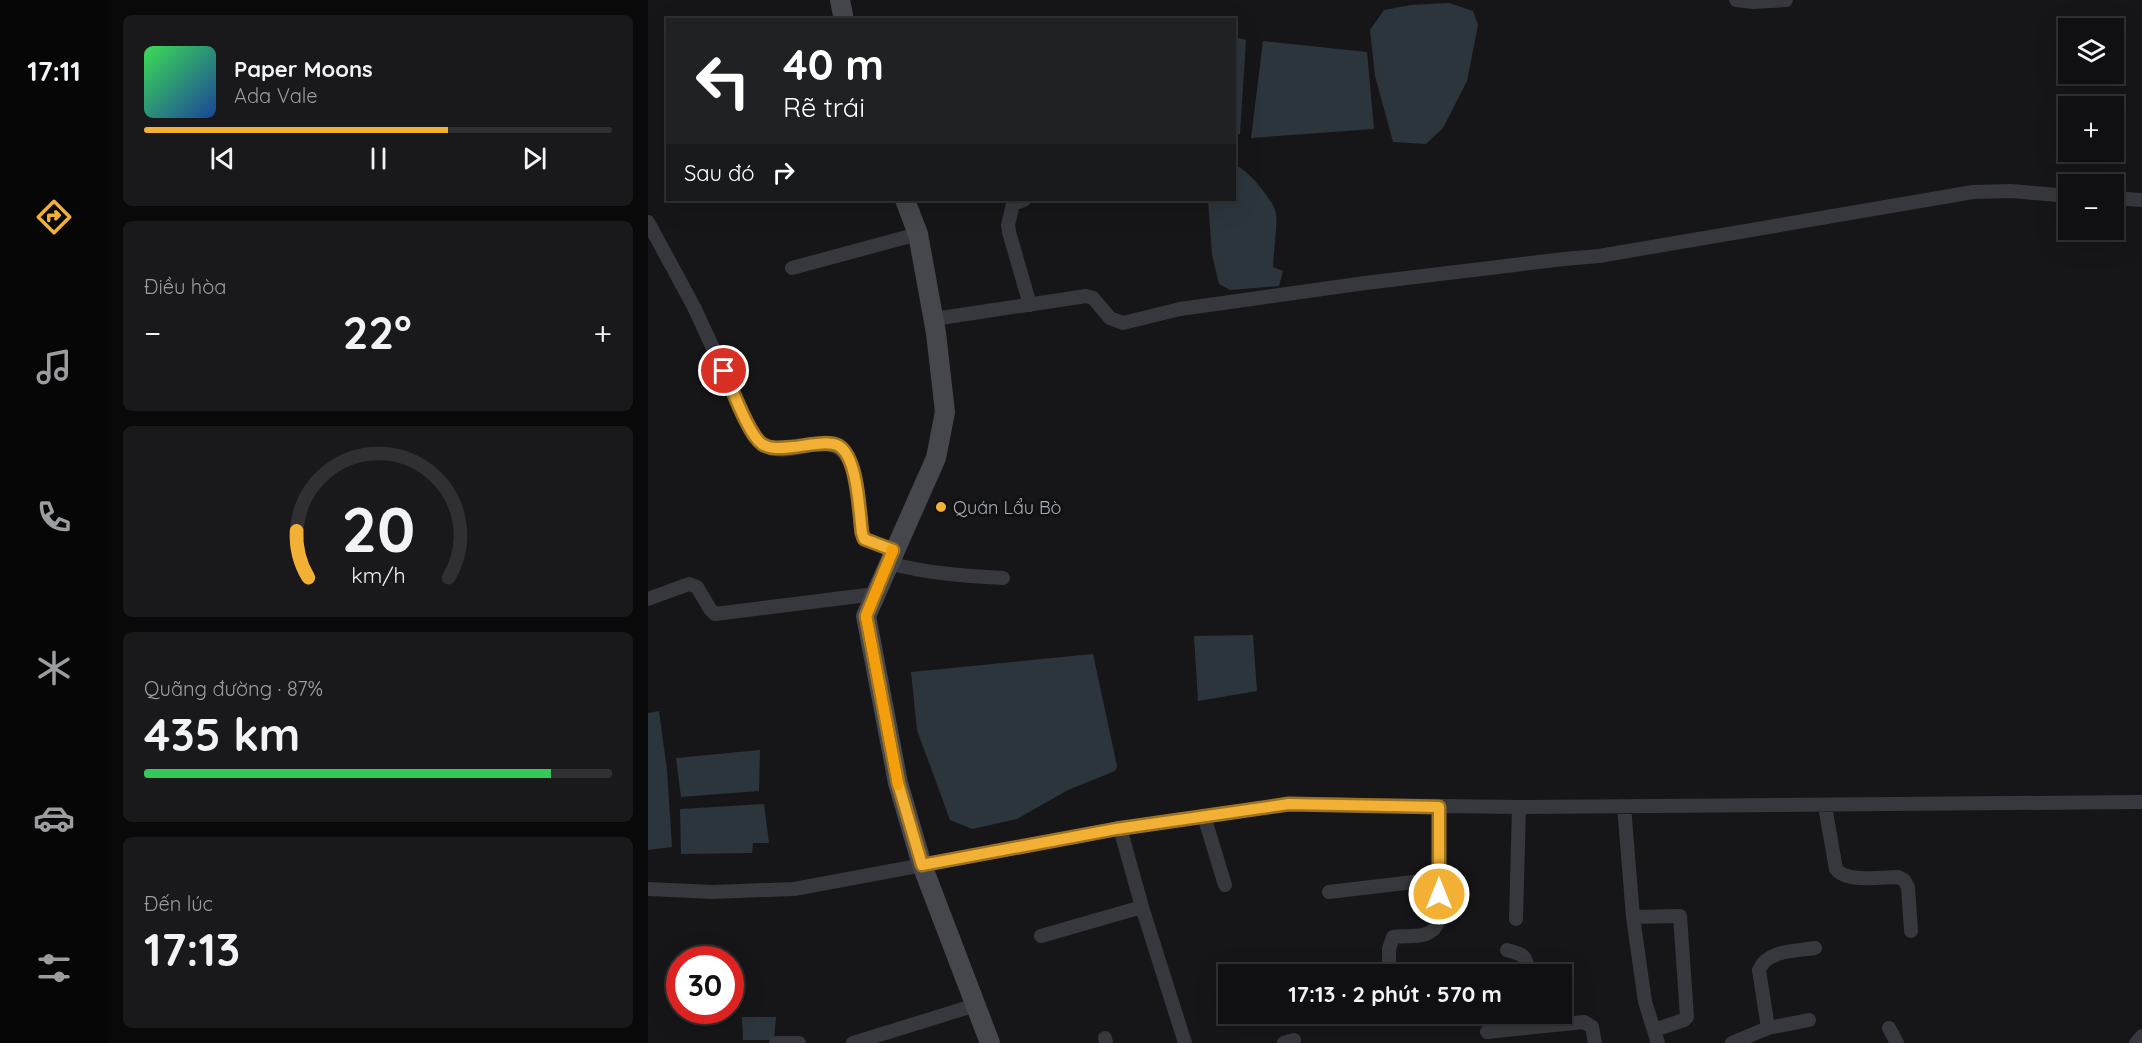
<!DOCTYPE html>
<html lang="vi">
<head>
<meta charset="utf-8">
<style>
	body { margin:0; font-family:Quicksand,sans-serif; background:#19191b; color:#f1f3f6; height:100vh; display:flex; flex-direction:column; font-size:22px; white-space:nowrap }
	* { box-sizing:border-box; margin:0 }
	p { font-size:20px; color:#9c9d9f }
	.icon { flex:none; width:33px; height:33px; fill:none; stroke:currentColor; stroke-width:2; stroke-linecap:round; stroke-linejoin:round }
	.map { position:relative; flex:1; overflow:hidden }
	.side { display:flex; flex-direction:column; gap:15px; padding:15px; background:#09090a; width:540px }
	.side>* { flex:none }
	.guide { position:absolute; left:18px; top:18px; width:570px; height:183px; border-radius:0px; box-shadow:0 6px 24px #0002,0 0 0 2px #303032; background:#202124; color:#fff; overflow:hidden }
	.controls { position:absolute; left:1410px; top:18px; display:grid; gap:12px }
	.controls a { display:grid; place-items:center; width:66px; height:66px; border-radius:0px; background:#101012; box-shadow:0 6px 24px #0002,0 0 0 2px #303032; font-size:30px }
	.speed { position:absolute; left:18px; top:946px; display:flex; gap:12px; font-size:30px; font-weight:700; text-align:center }
	.speed>* { display:grid; place-content:center; width:78px; height:78px; border-radius:50%; background:#101012; box-shadow:0 6px 24px #0002,0 0 0 2px #303032; line-height:1 }
	.speed .limit { border:9px solid #d22; background:#fff; color:#111 }
	.pin { position:absolute; display:grid; place-items:center; width:51px; height:51px; color:#fff; margin:-26px; border:3px solid #fff; border-radius:50%; box-shadow:0 2px 6px #0007 }
	.me { position:absolute; width:66px; margin:-33px; rotate:0deg; stroke-linejoin:round; filter:drop-shadow(0 0 4px #0008) }
	.turn { display:flex; align-items:center; gap:21px; height:126px; padding:0 18px; font-size:27px }
	.turn .icon { width:78px; height:78px; stroke-width:2.5 }
	.turn b { display:block; font-size:42px; line-height:51px }
	.then { display:flex; align-items:center; height:57px; padding:0 18px; background:#0003; gap:12px; font-size:22px }
	.big { font-size:45px; font-weight:700; line-height:1.1 }
	.side .widget { flex:1; display:flex; flex-direction:column; justify-content:center; gap:9px; min-width:0; padding:0 21px; border-radius:9px; background:#19191b }
	.side .dial { align-items:center; gap:0 }
	.dial svg { height:156px; overflow:visible; fill:none; stroke:#303032; stroke-width:7; stroke-linecap:round; text-anchor:middle }
	.dial text { fill:#f1f3f6; stroke:none }
	.song { display:flex; align-items:center; gap:18px }
	.cover { width:72px; height:72px; border-radius:9px; background:linear-gradient(135deg,hsl(130 70% 55%),hsl(220 70% 35%)) }
	.played { height:6px; border-radius:3px; background:linear-gradient(90deg,#f2b134 65%,#303032 65%) }
	.keys { display:flex; justify-content:space-around; direction:ltr }
	.heat { display:flex; justify-content:space-between; align-items:center; font-size:33px; direction:ltr }
	.charge { height:9px; border-radius:4px; background:linear-gradient(90deg,#34c759 87%,#303032 0) }
	.trip { position:absolute; left:570px; top:964px; width:354px; height:60px; border-radius:0px; background:#101012; box-shadow:0 6px 24px #0002,0 0 0 2px #303032; font-weight:700; line-height:60px; text-align:center }
	main { display:flex; flex:1; min-height:0 }
	.tab-bar { display:flex; flex-direction:column; width:108px; justify-content:space-around; align-items:center; background:#060607; color:#9c9d9f }
	.tab-bar .icon { width:42px; height:42px }
	.tab-bar .current { color:#f2b134 }
	.tab-bar b { font-size:27px; color:#f1f3f6 }
	.map>svg:first-child { display:block }
	.water { fill:#2c353c }
	.lines { fill:none; stroke-linecap:round; stroke-linejoin:round }
	.street { stroke:#37383d; stroke-width:14 }
	.secondary { stroke:#45474d; stroke-width:20 }
	.route-casing { stroke:#9d7322; stroke-width:15 }
	.route { stroke:#f2b134; stroke-width:10 }
	.slow { stroke:#f59e0b; stroke-width:10 }
	.poi-dot { fill:#f2b134; stroke:#111113; stroke-width:2 }
	.labels { text-anchor:middle; dominant-baseline:central; stroke-width:6; stroke-linejoin:round; paint-order:stroke }
	.poi-label { font-size:18px; fill:#a8adb8; stroke:#111113; text-anchor:start }
</style>
</head>
<body>
<main>
<nav class="tab-bar">
<b>17:11</b>
<svg class="icon current" aria-label="directions" viewBox="0 0 24 24"><path d="M12 3l9 9-9 9-9-9zM9 14v-3h6M13 9l2 2-2 2"/></svg>
<svg class="icon" aria-label="music" viewBox="0 0 24 24"><path d="M9 18V5l10-2v13"/><circle cx="6" cy="18" r="3"/><circle cx="16" cy="16" r="3"/></svg>
<svg class="icon" aria-label="phone" viewBox="0 0 24 24"><path d="M5 4h4l2 5-3 2q2 4 5 5l2-3 5 2v4C11 20 4 13 5 4z"/></svg>
<svg class="icon" aria-label="climate" viewBox="0 0 24 24"><path d="M12 3v18M4 7l16 10M4 17L20 7"/></svg>
<svg class="icon" aria-label="car" viewBox="0 0 24 24"><path d="M5 17H2v-5l4-1 3-4h7l3 4 3 1v5h-3M9 17h6M6 11h13"/><circle cx="7" cy="17" r="2"/><circle cx="17" cy="17" r="2"/></svg>
<svg class="icon" aria-label="filters" viewBox="0 0 24 24"><path d="M4 7h16M4 17h16"/><circle cx="9" cy="7" r="2"/><circle cx="15" cy="17" r="2"/></svg>
</nav>
<section class="side">
<div class="widget">
<div class="song"><i class="cover"></i><div><b>Paper Moons</b><p>Ada Vale</p></div></div>
<div class="played"></div>
<div class="keys"><svg class="icon" aria-label="previous" viewBox="0 0 24 24"><path d="M18 5L8 12l10 7zM5 5v14"/></svg><svg class="icon" aria-label="pause" viewBox="0 0 24 24"><path d="M8 5v14M16 5v14"/></svg><svg class="icon" aria-label="next" viewBox="0 0 24 24"><path d="M6 5l10 7-10 7zM19 5v14"/></svg></div>
</div>
<div class="widget"><p>Điều hòa</p>
<div class="heat"><a>−</a><b class="big">22°</b><a>+</a></div>
</div>
<div class="widget dial"><svg viewBox="0 0 100 80">
<path d="M14 69A42 42 0 1 1 86 69"/>
<path d="M14 69A42 42 0 0 1 8 45" stroke="#f2b134"/>
<text x="50" y="56" font-size="32" font-weight="700">20</text>
<text x="50" y="72" font-size="11">km/h</text>
</svg></div>
<div class="widget"><p>Quãng đường · 87%</p><b class="big">435 km</b><div class="charge"></div></div>
<div class="widget"><p>Đến lúc</p><b class="big">17:13</b></div>
</section>
<div class="map">
<svg width="1494" height="1043" viewBox="0 0 1494 1043">
	<rect width="100%" height="100%" fill="#161618"/>
	<path class="water" d="M801,3L825,11L830,25L819,81L795,128L778,144L745,142L727,76L722,30L736,10L763,5Z
		M587,37L598,40L592,134H587Z
		M615,41L719,52L726,129L603,138Z
		M587,166C598,167 623,198 627,210C631,218 625,255 625,267L635,271L631,286L582,290L571,284L564,255L560,200H586Z
		M605,635L609,691L550,701L546,636Z
		M445,654L469,766L467,771L420,790L369,819L324,829L302,820L269,730L263,672Z
		M11,711L19,770L24,847L0,850V713Z
		M112,750L111,791L33,797L28,758Z
		M116,804L121,843H105L104,853L33,854L32,809Z
		M94,1017H128L126,1040H95Z"/>
	<g class="lines">
		<path class="street" d="M1088,0L1105,2L1138,0
			M1466,198L1494,200
			M376,200L365,204L360,225L361,232L382,305
			M0,222L46,307L105,435C108,438 112,443 115,445C147,463 186,419 205,468C211,486 211,514 214,533L216,539L245,550
			M144,268L270,234
			M286,319L438,296L445,298L462,318L475,323L532,309L717,283L916,259L951,256L1325,192L1363,191L1420,196
			M240,563C278,573 315,576 355,578
			M0,599L41,584L49,587L62,609L67,614L227,594
			M976,806L985,917L997,1002L1010,1043
			M1177,806L1188,869C1198,883 1233,877 1250,877L1256,880L1260,887L1263,931
			M556,816L577,885
			M472,828L494,907L537,1043
			M0,889L64,892L146,889L468,829L641,804L871,807L1494,802
			M681,892L791,879
			M985,917L1032,916L1039,1017L1036,1020L1006,1030
			M868,919L871,807
			M393,936L494,907
			M859,950C877,955 878,955 881,975
			M741,975V949L745,937C760,934 784,942 791,920V807
			M1120,1028L1111,970C1119,950 1148,951 1167,948
			M1241,1028L1249,1043
			M839,1032L936,1022L944,1027L947,1043
			M457,1038L458,1043
			M128,1043H151
			M205,1043L328,1005
			M636,1043L646,1040
			M1084,1043L1120,1028L1161,1020
			M1488,1043L1494,1036"/>
		<path class="secondary" d="M192,0L196,20
			M257,200L270,234L288,333L297,412L288,458L218,616L250,783L274,865L342,1043"/>
	</g>
	<g class="lines">
		<defs>
			<path id="route" d="M76,371C84,388 100,434 114,444C123,450 135,448 145,447C157,446 179,440 191,446C210,458 211,512 214,533L216,539L245,550L218,616L250,783L274,865L468,829L641,804L791,807V894"/>
		</defs>
		<use href="#route" class="route-casing"/>
		<use href="#route" class="route"/>
		<path class="slow" d="M243,550H245L218,616L250,785"/>
	</g>
	<circle class="poi-dot" cx="293" cy="507" r="6"/>
	<g class="labels">
		<g class="poi-label">
			<text x="305" y="507">Quán Lẩu Bò</text>
		</g>
	</g>
</svg>
<div class="controls">
<a><svg class="icon" aria-label="layers" viewBox="0 0 24 24"><path d="M12 4l9 5-9 5-9-5zM3 14l9 5 9-5"/></svg></a>
<a>+</a>
<a>−</a>
</div>
<div class="speed"><div class="limit">30</div></div>
<div class="pin" style="left:76px;top:371px;background:#d93025"><svg class="icon" aria-label="arrive" viewBox="0 0 24 24"><path d="M6 21V4h12l-3 4 3 4H6"/></svg></div>
<svg class="me" style="left:791px;top:894px" viewBox="-20 -20 40 40"><circle r="17" fill="#f2b134" stroke="#fff" stroke-width="3"/><path d="M0-11L8 9 0 5-8 9z" fill="#fff"/></svg>
<div class="trip">17:13 · 2 phút · 570 m</div>
<div class="guide">
<div class="turn"><svg class="icon" aria-label="left" viewBox="0 0 24 24"><path d="M17 20v-9H6M10 6l-5 5 5 5"/></svg><div><b>40 m</b>Rẽ trái</div></div>
<div class="then">Sau đó<svg class="icon" aria-label="right" viewBox="0 0 24 24"><path d="M7 20v-9h11M14 6l5 5-5 5"/></svg></div>
</div>
</div>
</main>
</body>
</html>
